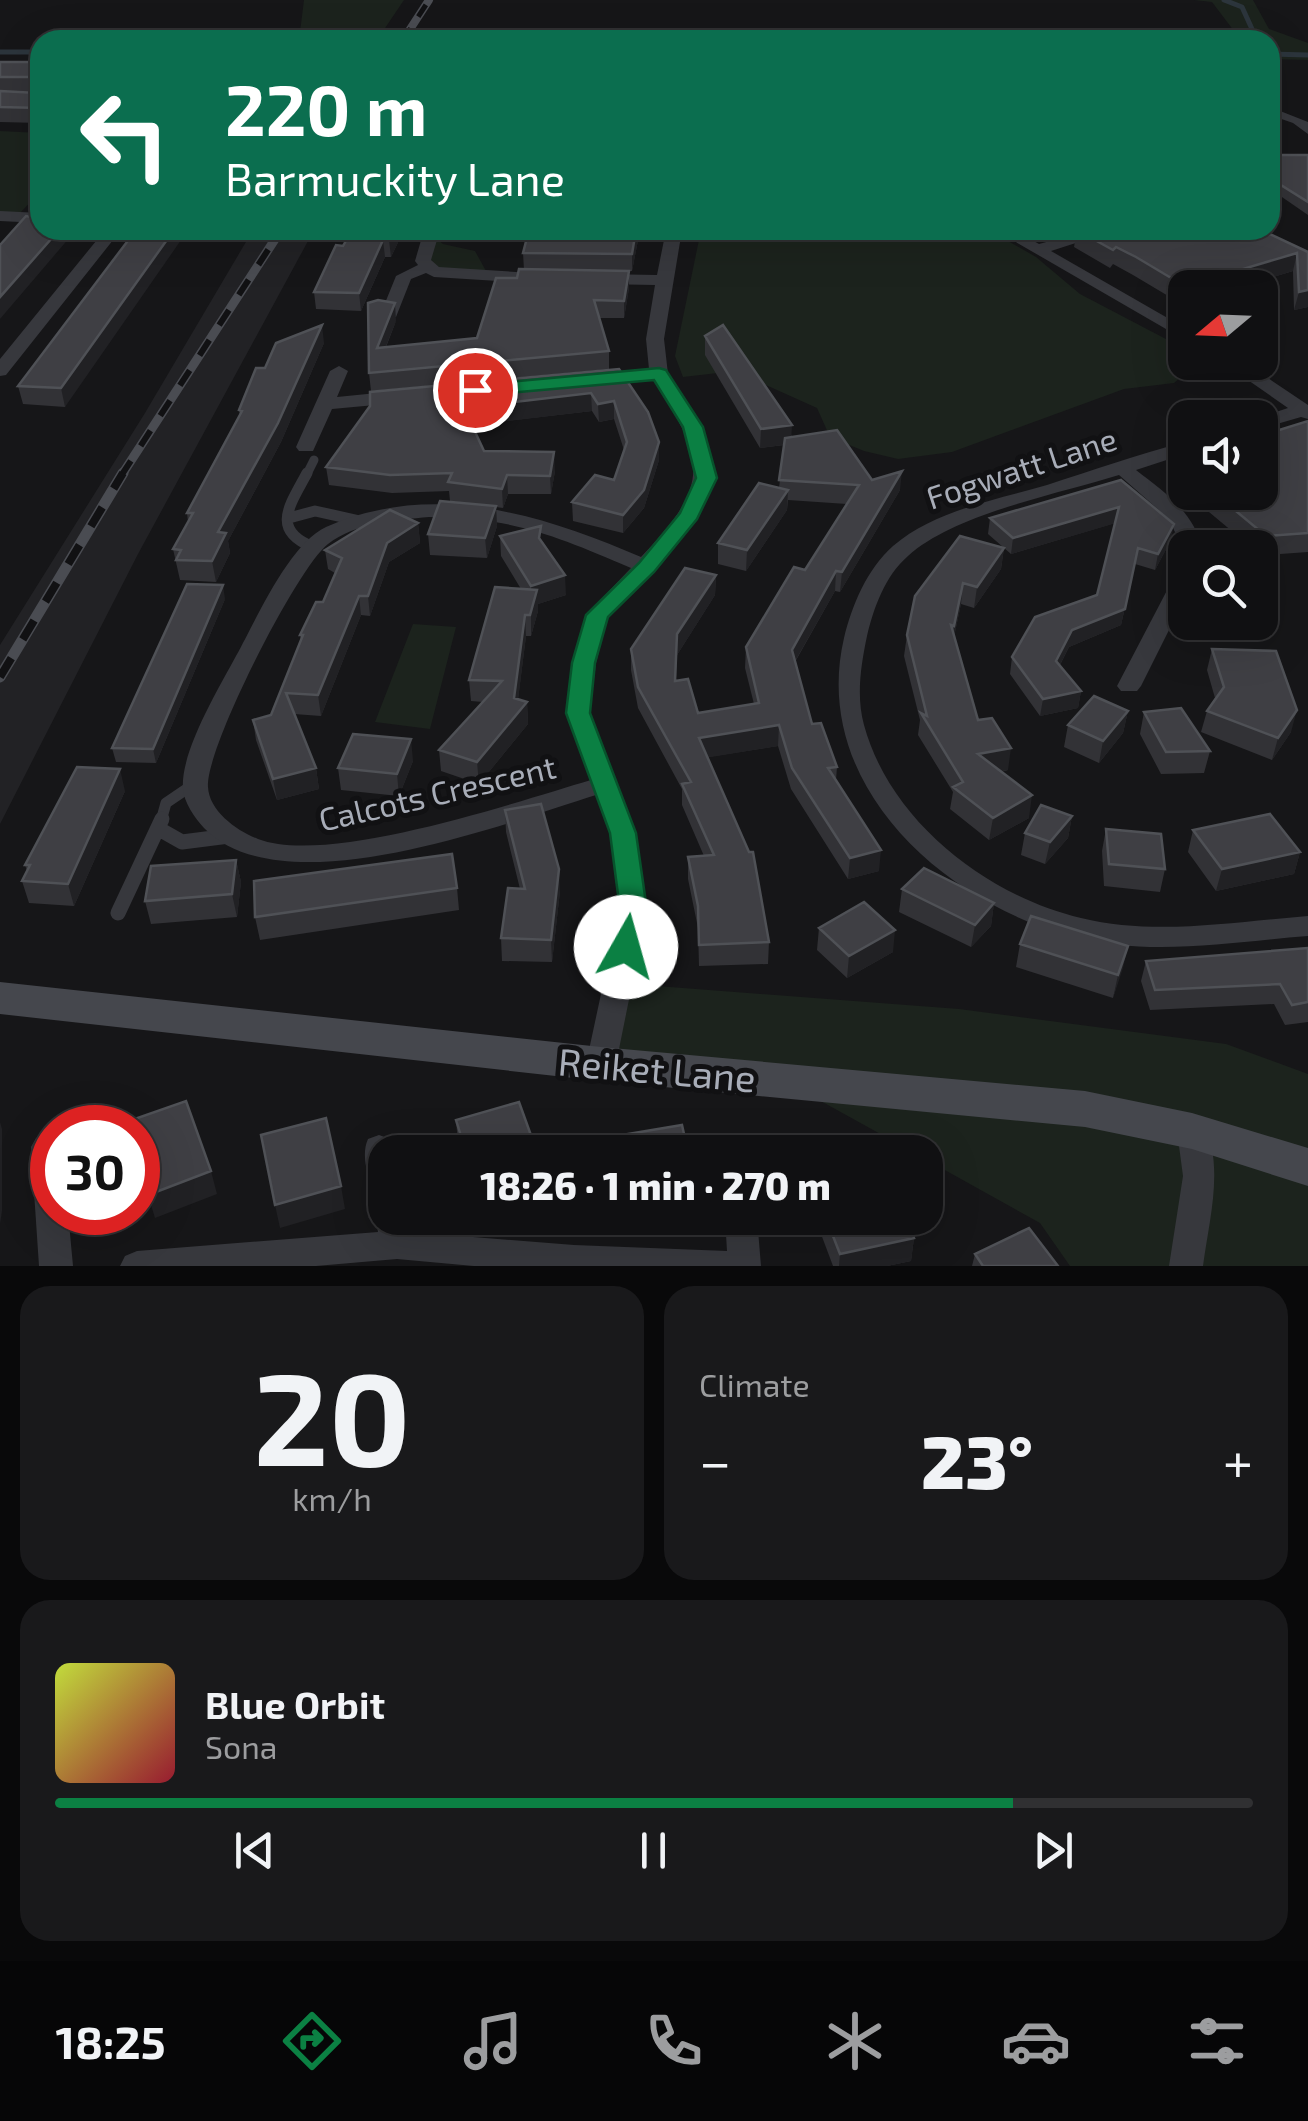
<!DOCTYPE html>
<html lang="en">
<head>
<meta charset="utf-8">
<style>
	body { margin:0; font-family:"Exo 2",sans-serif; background:#19191b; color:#f1f3f6; height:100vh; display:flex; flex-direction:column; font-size:38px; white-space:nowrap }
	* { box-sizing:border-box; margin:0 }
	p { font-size:32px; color:#9c9d9f }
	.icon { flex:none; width:55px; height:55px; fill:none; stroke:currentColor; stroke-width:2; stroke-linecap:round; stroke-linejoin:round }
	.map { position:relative; height:1266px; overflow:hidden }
	.details { display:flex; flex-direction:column; gap:20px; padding:20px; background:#09090a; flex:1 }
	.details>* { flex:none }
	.hud { position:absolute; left:30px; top:30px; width:1250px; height:210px; border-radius:30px; box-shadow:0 10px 40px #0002,0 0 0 2px #303032; background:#0b6e4f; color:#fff; overflow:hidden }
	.needle { width:65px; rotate:251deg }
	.tools { position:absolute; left:1168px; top:270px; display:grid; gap:20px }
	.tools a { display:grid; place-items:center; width:110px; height:110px; border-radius:20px; background:#101012; box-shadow:0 10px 40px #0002,0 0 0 2px #303032; font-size:50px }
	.speed { position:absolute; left:30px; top:1105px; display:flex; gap:20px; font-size:50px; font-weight:700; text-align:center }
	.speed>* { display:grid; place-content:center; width:130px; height:130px; border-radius:50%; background:#101012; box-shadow:0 10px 40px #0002,0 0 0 2px #303032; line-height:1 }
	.speed .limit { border:15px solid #d22; background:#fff; color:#111 }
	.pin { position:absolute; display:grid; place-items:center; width:85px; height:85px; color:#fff; margin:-42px; border:5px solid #fff; border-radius:50%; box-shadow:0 2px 10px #0007 }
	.me { position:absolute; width:110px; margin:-55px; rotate:7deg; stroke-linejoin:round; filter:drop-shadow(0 0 8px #0008) }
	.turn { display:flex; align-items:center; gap:35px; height:210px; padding:0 30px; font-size:45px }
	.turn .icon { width:130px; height:130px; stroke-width:2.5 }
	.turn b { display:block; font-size:70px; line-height:85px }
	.big { font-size:75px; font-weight:800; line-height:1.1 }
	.details .widget { flex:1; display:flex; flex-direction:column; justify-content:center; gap:15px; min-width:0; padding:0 35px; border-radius:30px; background:#19191b }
	.details .dial { align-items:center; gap:0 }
	.dial b { font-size:130px; line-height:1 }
	.song { display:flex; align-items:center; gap:30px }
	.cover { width:120px; height:120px; border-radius:15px; background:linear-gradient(135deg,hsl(70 70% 55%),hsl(350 70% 35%)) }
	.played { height:10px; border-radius:5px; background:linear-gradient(90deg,#0b8043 80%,#303032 80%) }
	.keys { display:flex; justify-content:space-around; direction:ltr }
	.heat { display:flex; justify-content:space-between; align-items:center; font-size:55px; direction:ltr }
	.details .tiles { flex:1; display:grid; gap:20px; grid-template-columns:1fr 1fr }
	.widget:last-child { grid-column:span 2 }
	.trip { position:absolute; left:368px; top:1135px; width:575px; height:100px; border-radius:30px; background:#101012; box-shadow:0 10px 40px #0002,0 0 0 2px #303032; font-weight:800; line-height:100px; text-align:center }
	.menu { display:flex; height:160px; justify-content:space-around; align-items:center; background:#060607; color:#9c9d9f }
	.menu .icon { width:70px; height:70px }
	.menu .selected { color:#0b8043 }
	.menu b { font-size:45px; color:#f1f3f6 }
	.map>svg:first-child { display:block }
	.built { fill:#222225 }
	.green { fill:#1c231d }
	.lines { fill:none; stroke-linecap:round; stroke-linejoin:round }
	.stream { stroke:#2c353c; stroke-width:5 }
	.lane-far2 { stroke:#37383d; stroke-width:9 }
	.lane-far1 { stroke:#37383d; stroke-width:11 }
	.lane { stroke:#37383d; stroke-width:15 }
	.street { fill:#37383d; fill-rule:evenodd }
	.secondary { fill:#45474d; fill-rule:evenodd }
	.rail-far2-casing { stroke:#4a4c52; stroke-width:8 }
	.rail-far1-casing { stroke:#4a4c52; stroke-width:9 }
	.rail-casing { stroke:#4a4c52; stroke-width:11 }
	.rail-far2 { stroke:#111113; stroke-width:5; stroke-dasharray:14; stroke-linecap:butt }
	.rail-far1 { stroke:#111113; stroke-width:6; stroke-dasharray:18; stroke-linecap:butt }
	.rail { stroke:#111113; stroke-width:8; stroke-dasharray:22; stroke-linecap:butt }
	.wall { fill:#323236 }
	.shaded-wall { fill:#212124 }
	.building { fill:#3f3f44; stroke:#4f5156; stroke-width:2.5 }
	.route { fill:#0b8043; stroke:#07532c; stroke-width:2.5 }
	.labels { text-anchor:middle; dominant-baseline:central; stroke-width:10; stroke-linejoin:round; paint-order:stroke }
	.street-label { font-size:32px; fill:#a8adb8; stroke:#111113 }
	.near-street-label { font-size:38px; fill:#a8adb8; stroke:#111113 }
</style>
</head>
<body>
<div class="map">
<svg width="1308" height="1266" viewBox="0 0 1308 1266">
	<rect width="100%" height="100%" fill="#161618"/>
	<path class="built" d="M253,230H314L138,554L0,824V645L145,413Z"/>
	<path class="green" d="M304,0H404L377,40H299Z
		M1194,0H1253L1269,29L1308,43V60L1270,59V40H1219L1230,39L1234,31L1212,2Z
		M0,131L40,133V192L21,212H0Z
		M701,230H989L1036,257L1080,294L1185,349V362L1197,363L1174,383L1124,389L952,452L898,459L864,451L830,437L817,408L735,371L683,377L675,356Z
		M430,233L443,244L475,251L486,271L446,274L424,254Z
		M413,624L456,627L430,729L375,722Z
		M618,983L959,1009L1226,1044L1308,1074V1266H1070L1040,1223L925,1159V1152H913L799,1089L601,1064Z"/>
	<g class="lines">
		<path class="stream" d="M1224,0L1242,7L1257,40
			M0,52H40
			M1270,54L1308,55"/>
		<path class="lane-far2" d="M306,476L314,460"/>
		<path class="lane-far1" d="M307,473C290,505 270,530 313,547
			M289,518L315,511L360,521
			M161,821L166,803L194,784"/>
		<path class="lane" d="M159,829L182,842L229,836
			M118,913L162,819"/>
		<path class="street" d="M1270,107L1308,122V134L1293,123L1270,115Z
			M0,211L40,213V223L0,221Z
			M105,230H121L6,375L0,376V359Z
			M424,230H440L431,260L439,267L547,274L555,279L547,284L434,277L426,273L411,279L396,317H384L381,313L396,276L418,265L415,261Z
			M666,230H682L664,339L668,374L703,427L716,478L700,514L681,539L608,617L596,663L590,713L636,833L647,910L616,1064L612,1072L601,1076L590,1072L586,1064L619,910L610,833L596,795C503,824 282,909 204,828C195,818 184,803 183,789C180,752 219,688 236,656C256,620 289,544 326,527C432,480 541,514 641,557C711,484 706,462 654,380L593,385L584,380L593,375L649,369L646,339L655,285L599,284L591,279L599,274L657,275ZM429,517C511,517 557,536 631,568L586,615L572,663L566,713L591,780C516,802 328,866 258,839C237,831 209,811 208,787C205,749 297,568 328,544C355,523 396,520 429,517Z
			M995,230H1014L1039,244L1091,230H1116L1051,251L1185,328V340Z
			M1222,362H1244L1308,405V419L1301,417L1260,429L1258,418L1288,408Z
			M339,366L348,371L337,397L397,391L406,397L397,403L332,409L313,451H299L296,447L330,371Z
			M1185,442V454L1136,470C1163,491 1194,512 1202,548H1185V552L1168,518L1119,475C1058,494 954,514 908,556C885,576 874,607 867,636C861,665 856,696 864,725C890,821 987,896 1081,918C1155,936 1233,922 1308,916V936C1231,942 1150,957 1074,937C943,903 810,784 844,638C852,605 867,569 893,546C935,510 996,500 1047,485C1093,470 1139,454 1185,442Z
			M1185,571V598L1141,686L1137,691H1121L1117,686L1174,577Z
			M1192,1118L1203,1122C1225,1165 1209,1220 1203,1266H1169L1183,1176L1177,1131L1181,1122Z
			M47,1134L52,1136V1212H68L73,1266H39L31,1147L36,1138Z
			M379,1135L390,1139L395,1152H385V1194L374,1190C367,1176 361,1154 368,1139Z
			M385,1207V1218H408L411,1232L574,1245L727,1251L725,1218H757L761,1266H474L397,1259L316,1266H120L125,1256L137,1251L378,1232L376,1218Z"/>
		<path class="secondary" d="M0,982L601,1047L1085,1091L1192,1113L1308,1148V1186L1192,1149L1085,1127L601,1081L0,1014Z"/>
		<defs>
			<path id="rail-far2" d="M403,40L429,0"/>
			<path id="rail-far1" d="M121,476L281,230"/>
			<path id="rail" d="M0,677L123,473"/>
		</defs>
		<use href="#rail-far2" class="rail-far2-casing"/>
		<use href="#rail-far1" class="rail-far1-casing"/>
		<use href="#rail" class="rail-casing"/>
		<use href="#rail-far2" class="rail-far2"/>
		<use href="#rail-far1" class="rail-far1"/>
		<use href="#rail" class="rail"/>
	</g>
	<path class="wall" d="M0,62H40V123L0,122Z
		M1270,155H1308V215L1279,195L1270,182Z
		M136,230L65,407L23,404L18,386Z
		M404,230L391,257H385L361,311L316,309L314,292L343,246Z
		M474,230H640L632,271H613H629V288L624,318H599L609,351V369L371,391L369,373L396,321L386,347L477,338L524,270L523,253L529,232Z
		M1043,230H1077L1054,236Z
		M1077,230L1259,237L1308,252V307L1294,310L1293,271L1238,288H1185V306L1133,275L1113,264L1110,268L1074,247Z
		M705,336L792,436L872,480L900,490L840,592L835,591L795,662L812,724L837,767L836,780L879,871L848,879L791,789L778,746L708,757L769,942L768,964L699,966L698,928L688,879V857L704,856L682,805V789L638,708L631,670V649L716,575L715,595L677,655L676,680L698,713L754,704L745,668L746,647L805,570L847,504L788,500L787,510L746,571L718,564V543L779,488L784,445L760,448L705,355Z
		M324,343L281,442L228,541L230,553L216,582L180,580L173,549L188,522L187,513L240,416L239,410L265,368Z
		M619,369L659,442V460L644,508L623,533L573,521L572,502L614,480L624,450L614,419L599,422L592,411L472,425L484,451L555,471L551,494H508L503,508L496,507L497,526L487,558L430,555L428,534L476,504L450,501L449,491L392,493L329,485L326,467Z
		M1308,421V552L1266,555L1260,574V548L1239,537L1209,512L1197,492H1260Z
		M1121,480L1171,540L1155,570L1135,564L1121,625L1069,647L1060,665L1081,691L1078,708L1040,716L1010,674L1012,657L1097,595L1115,523L1011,554L988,534L990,518Z
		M418,523L420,543L389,562L370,616L361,615L321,716L294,714L316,768L319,789L277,800L256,740L253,720L271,715L301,641L300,635L323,602L335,573L328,569L325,550Z
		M500,536L542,542L566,595L538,604V611L531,636H526L518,699L527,702L528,724L479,784L441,771L439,750L483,702L471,701L469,680L521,589L501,556Z
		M1004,548L1001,569L974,608L961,604L954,636L978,720L1008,770L1001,772L1029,818L989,840L950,809L953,792L918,735L920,720L904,656L907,635Z
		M225,599L156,763L116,762L112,748Z
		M1212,649L1291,732L1272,760L1201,732L1207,711L1215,698L1207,670Z
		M1128,711L1123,733L1099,763L1064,747L1068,725Z
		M1144,712L1210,751L1204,773L1161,774L1140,734Z
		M413,761L399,796L341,790L338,768Z
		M125,791L74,906L29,903L22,881L27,871L25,865Z
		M505,810L560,891L552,962L502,961L501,938L520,889L506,832Z
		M1072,816L1068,838L1045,864L1021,855L1025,833Z
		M1106,829L1165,869L1160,892L1104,886L1102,851Z
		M1193,830L1300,852L1294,874L1216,891L1188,852Z
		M236,860L241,882L237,917L151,924L145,901Z
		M457,888L459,910L260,940L255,917Z
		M902,889L994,903L991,926L971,947L899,912Z
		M819,928L893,952L847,978L817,950Z
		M1020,944L1128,946L1113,998L1016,967Z
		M1308,948V1022L1285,1025L1274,1004L1150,1010L1141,981L1146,961Z
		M456,1120L537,1152H461L458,1143Z
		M616,1218H684L619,1228Z
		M815,1218H906L914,1238L911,1261L887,1266H833Z
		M975,1254L1058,1266H972Z"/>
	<path class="shaded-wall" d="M59,230H76L0,319V297Z
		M174,230H188L65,407L61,388Z
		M394,230H404L391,257L389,240Z
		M636,230H640L632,271V254Z
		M1055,230H1077L1054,236Z
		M383,240L385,257L361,311L359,293Z
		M1297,253L1293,271L1238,288H1214L1216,277Z
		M629,271V288L624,318V301Z
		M1308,290V307L1294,310L1299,292Z
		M395,303L396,321L378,366L377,348Z
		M322,325L324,343L281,442L228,541L230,553L216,582L212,561L218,532Z
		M591,393L592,411L466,426L464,408Z
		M614,401V419L599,422L598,404Z
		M792,425L791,444L760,448L761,429Z
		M659,442V460L644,508L623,533V515Z
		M554,452L555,471L551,494L550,476Z
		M902,471L900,490L840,592L842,572Z
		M507,475L508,494L503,508L502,489Z
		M788,490L787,510L746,571L747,550Z
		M496,506L497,526L487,558L485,538Z
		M1119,507L1116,523L1011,554L1013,538Z
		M418,523L420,543L389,562L370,616L368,596L387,543Z
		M1174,524L1171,540L1155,570L1158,554Z
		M1004,548L1001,569L974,608L977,587Z
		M1138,548L1121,625L1069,647L1053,678L1056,661L1072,630Z
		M836,571L835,591L790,670L792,650Z
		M565,575L566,595L538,604V611L531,636V586Z
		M716,575L715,595L677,655V634Z
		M963,583L961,604L952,647L954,626Z
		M223,585L225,599L156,763L153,749Z
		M359,596L361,615L321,716L318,695Z
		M525,615L526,636L516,716L527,702L528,724L479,784L477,762L514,698Z
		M1081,691L1078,708L1040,716L1043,699Z
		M1297,710L1291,732L1272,760L1278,738Z
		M1128,711L1123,733L1099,763L1103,741Z
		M779,725L778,746L699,759V738Z
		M411,739L413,761L399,796L397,774Z
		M1011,748L1008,770L975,776L978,754Z
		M316,768L319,789L277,800L273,779Z
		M120,769L125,791L74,906L68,884Z
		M1032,795L1029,818L989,840L993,818Z
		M1072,816L1068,838L1045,864L1050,842Z
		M881,850L879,871L848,879L850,858Z
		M1300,852L1294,874L1216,891L1222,869Z
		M236,860L241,882L237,917L232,894Z
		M559,869L560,891L552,962L551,940Z
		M994,903L991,926L971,947L975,925Z
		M895,930L893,952L847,978L849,956Z
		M1128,946L1123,968L1113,998L1118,975Z
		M0,1122L2,1129V1211L0,1224Z
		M211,1171L217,1194L155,1218L148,1195Z
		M341,1186L345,1209L280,1228L275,1205Z
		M914,1238L911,1261L887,1266H839L840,1254Z"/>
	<path class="building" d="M0,62H40V80L37,77H0Z
		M40,83V108L0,107V91L37,93Z
		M1270,155H1308V202L1281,185L1270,169Z
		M40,209V230H59L0,297V245L26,216L32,217Z
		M136,230H174L61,388L18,386Z
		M352,230H394L389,240H383L359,293L314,292L336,245L343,246Z
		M529,230H636L632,254L523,253Z
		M1077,230H1246L1259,237L1270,234L1308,252V290L1299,292L1297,253L1216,277L1235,288H1188L1136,257L1116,247L1113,250Z
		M519,269L629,271L624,301L594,300L609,351L369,373L368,303L378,300L395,303L377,348L477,338L496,278H517Z
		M322,325L278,423L218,532L226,533L212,561L176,560L181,550L173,549L193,513H187L242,411L239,410L256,368H265L276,343Z
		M723,325L792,425L761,429L705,336Z
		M619,369L648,412L659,442L644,490L623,515L572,502L595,475L614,480L627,442L614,401L598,404L591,393L464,408L484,451L554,452L550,476L507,475L502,489L448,482L452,473L390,475L326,467L370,406V392Z
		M1308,421V533L1266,536L1213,492H1260V436Z
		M837,430L872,480L902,471L842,572L836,571L792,650L812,724L821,723L837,767L828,768L881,850L850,858L792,768L779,725L699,738L749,852H753L769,942L699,945L698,906L688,857L714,855L682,784L691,782L638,687L631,649L685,568L716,575L677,634L675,681L688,679L698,713L759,703L746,647L794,567L805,570L859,485L779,480L785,438Z
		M1121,480L1174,524L1158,554L1138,548L1125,609L1072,630L1056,661L1081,691L1043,699L1012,657L1035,617L1097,595L1119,507L1013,538L990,518Z
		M759,483L788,490L747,550L718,543Z
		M440,501L496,506L485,538L428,534Z
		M390,510L418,523L387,543L368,596H359L318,695L286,693L316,768L273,779L253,720L271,715L303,635H300L316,602H323L342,558L325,550Z
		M541,526L539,538L565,575L531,586L500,536Z
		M1241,534L1270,541L1260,568V548H1235Z
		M960,536L1004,548L977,587L963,583L954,626L951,625L978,720L992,718L1011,748L978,754L1032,795L993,818L953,787L963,782L921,713L927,716L907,635L915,596Z
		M187,584L223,585L153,749L112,748Z
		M495,587L537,590L530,615H525L514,698L527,702L477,762L439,750L502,681L469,680Z
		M1212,649L1276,651L1297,710L1278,738L1207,711L1224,687Z
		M1094,696L1128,711L1103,741L1068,725Z
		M1181,708L1210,751L1166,752L1144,712Z
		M353,734L411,739L397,774L338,768Z
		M77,767L120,769L68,884L22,881L30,865H25Z
		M541,804L559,869L551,940L501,938L508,888L525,889L505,810Z
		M1041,805L1072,816L1050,842L1025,833Z
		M1270,814L1300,852L1222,869L1193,830Z
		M1106,829L1161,834L1165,869L1109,864Z
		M452,854L457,888L255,917L254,881Z
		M236,860L232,894L145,901L151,866Z
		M924,868L994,903L975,925L902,889Z
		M864,902L895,930L849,956L819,928Z
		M1031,916L1128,946L1118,975L1020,944Z
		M1308,948V1002L1292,1005L1280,984L1155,990L1146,961Z
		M186,1101L211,1171L148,1195L138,1160V1128H128L126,1122Z
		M519,1102L537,1152H466L456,1120Z
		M326,1118L341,1186L275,1205L261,1135Z
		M682,1125L688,1152H607L604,1138Z
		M826,1218H906L914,1238L840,1254Z
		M1029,1228L1058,1266H983L975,1254Z"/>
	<path class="route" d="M659,368L666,370L703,427L717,478L697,519L654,572L608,617L595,663L590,713L636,833L647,910L635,954L626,957L616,954L611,947L620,910L610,833L566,713L572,663L586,615L639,563L680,513L696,478L683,427L654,380L475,396L465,390L475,385Z"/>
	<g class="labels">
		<g class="street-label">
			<text transform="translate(1021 467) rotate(-18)">Fogwatt Lane</text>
			<text transform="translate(437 792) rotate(-13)">Calcots Crescent</text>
		</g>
		<g class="near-street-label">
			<text transform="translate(657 1069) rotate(5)">Reiket Lane</text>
		</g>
	</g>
</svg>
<div class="tools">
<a><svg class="needle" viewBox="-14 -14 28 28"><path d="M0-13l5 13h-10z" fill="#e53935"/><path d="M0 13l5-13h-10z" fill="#9c9d9f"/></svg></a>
<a><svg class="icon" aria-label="sound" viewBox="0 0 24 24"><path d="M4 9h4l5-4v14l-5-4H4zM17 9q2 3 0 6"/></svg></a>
<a><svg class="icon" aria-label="search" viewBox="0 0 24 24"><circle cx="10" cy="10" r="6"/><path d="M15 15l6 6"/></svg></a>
</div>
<div class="speed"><div class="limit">30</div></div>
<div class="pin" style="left:475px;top:390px;background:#d93025"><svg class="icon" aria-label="arrive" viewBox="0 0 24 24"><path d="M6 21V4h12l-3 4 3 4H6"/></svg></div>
<svg class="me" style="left:626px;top:947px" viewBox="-20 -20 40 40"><circle r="19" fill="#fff"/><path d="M0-13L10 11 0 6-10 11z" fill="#0b8043"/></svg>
<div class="trip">18:26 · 1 min · 270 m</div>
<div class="hud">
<div class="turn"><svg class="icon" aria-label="left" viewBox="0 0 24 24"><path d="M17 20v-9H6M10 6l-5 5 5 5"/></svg><div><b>220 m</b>Barmuckity Lane</div></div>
</div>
</div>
<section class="details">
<div class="tiles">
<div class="widget dial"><b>20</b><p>km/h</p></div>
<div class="widget"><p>Climate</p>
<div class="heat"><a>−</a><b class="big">23°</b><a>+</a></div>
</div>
<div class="widget">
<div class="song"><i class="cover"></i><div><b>Blue Orbit</b><p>Sona</p></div></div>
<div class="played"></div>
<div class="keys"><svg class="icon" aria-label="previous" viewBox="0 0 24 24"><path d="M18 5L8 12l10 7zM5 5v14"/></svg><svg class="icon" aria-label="pause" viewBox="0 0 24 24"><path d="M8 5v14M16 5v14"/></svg><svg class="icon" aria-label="next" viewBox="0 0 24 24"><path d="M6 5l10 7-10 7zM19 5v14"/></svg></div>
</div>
</div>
</section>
<nav class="menu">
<b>18:25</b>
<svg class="icon selected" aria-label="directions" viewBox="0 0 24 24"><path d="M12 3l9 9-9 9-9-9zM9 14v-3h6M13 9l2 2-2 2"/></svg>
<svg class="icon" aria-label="music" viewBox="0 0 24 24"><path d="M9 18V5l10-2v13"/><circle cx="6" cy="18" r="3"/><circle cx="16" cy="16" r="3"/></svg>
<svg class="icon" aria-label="phone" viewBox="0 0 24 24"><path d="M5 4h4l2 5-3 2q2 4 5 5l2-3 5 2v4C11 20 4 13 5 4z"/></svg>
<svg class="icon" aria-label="climate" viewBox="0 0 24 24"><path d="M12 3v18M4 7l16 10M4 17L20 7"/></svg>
<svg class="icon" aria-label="car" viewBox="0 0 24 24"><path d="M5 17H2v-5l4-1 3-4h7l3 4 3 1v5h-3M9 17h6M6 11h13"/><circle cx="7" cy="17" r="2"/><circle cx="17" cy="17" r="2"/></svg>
<svg class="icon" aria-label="filters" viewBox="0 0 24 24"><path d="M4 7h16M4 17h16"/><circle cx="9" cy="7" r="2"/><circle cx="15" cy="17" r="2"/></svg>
</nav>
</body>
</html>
